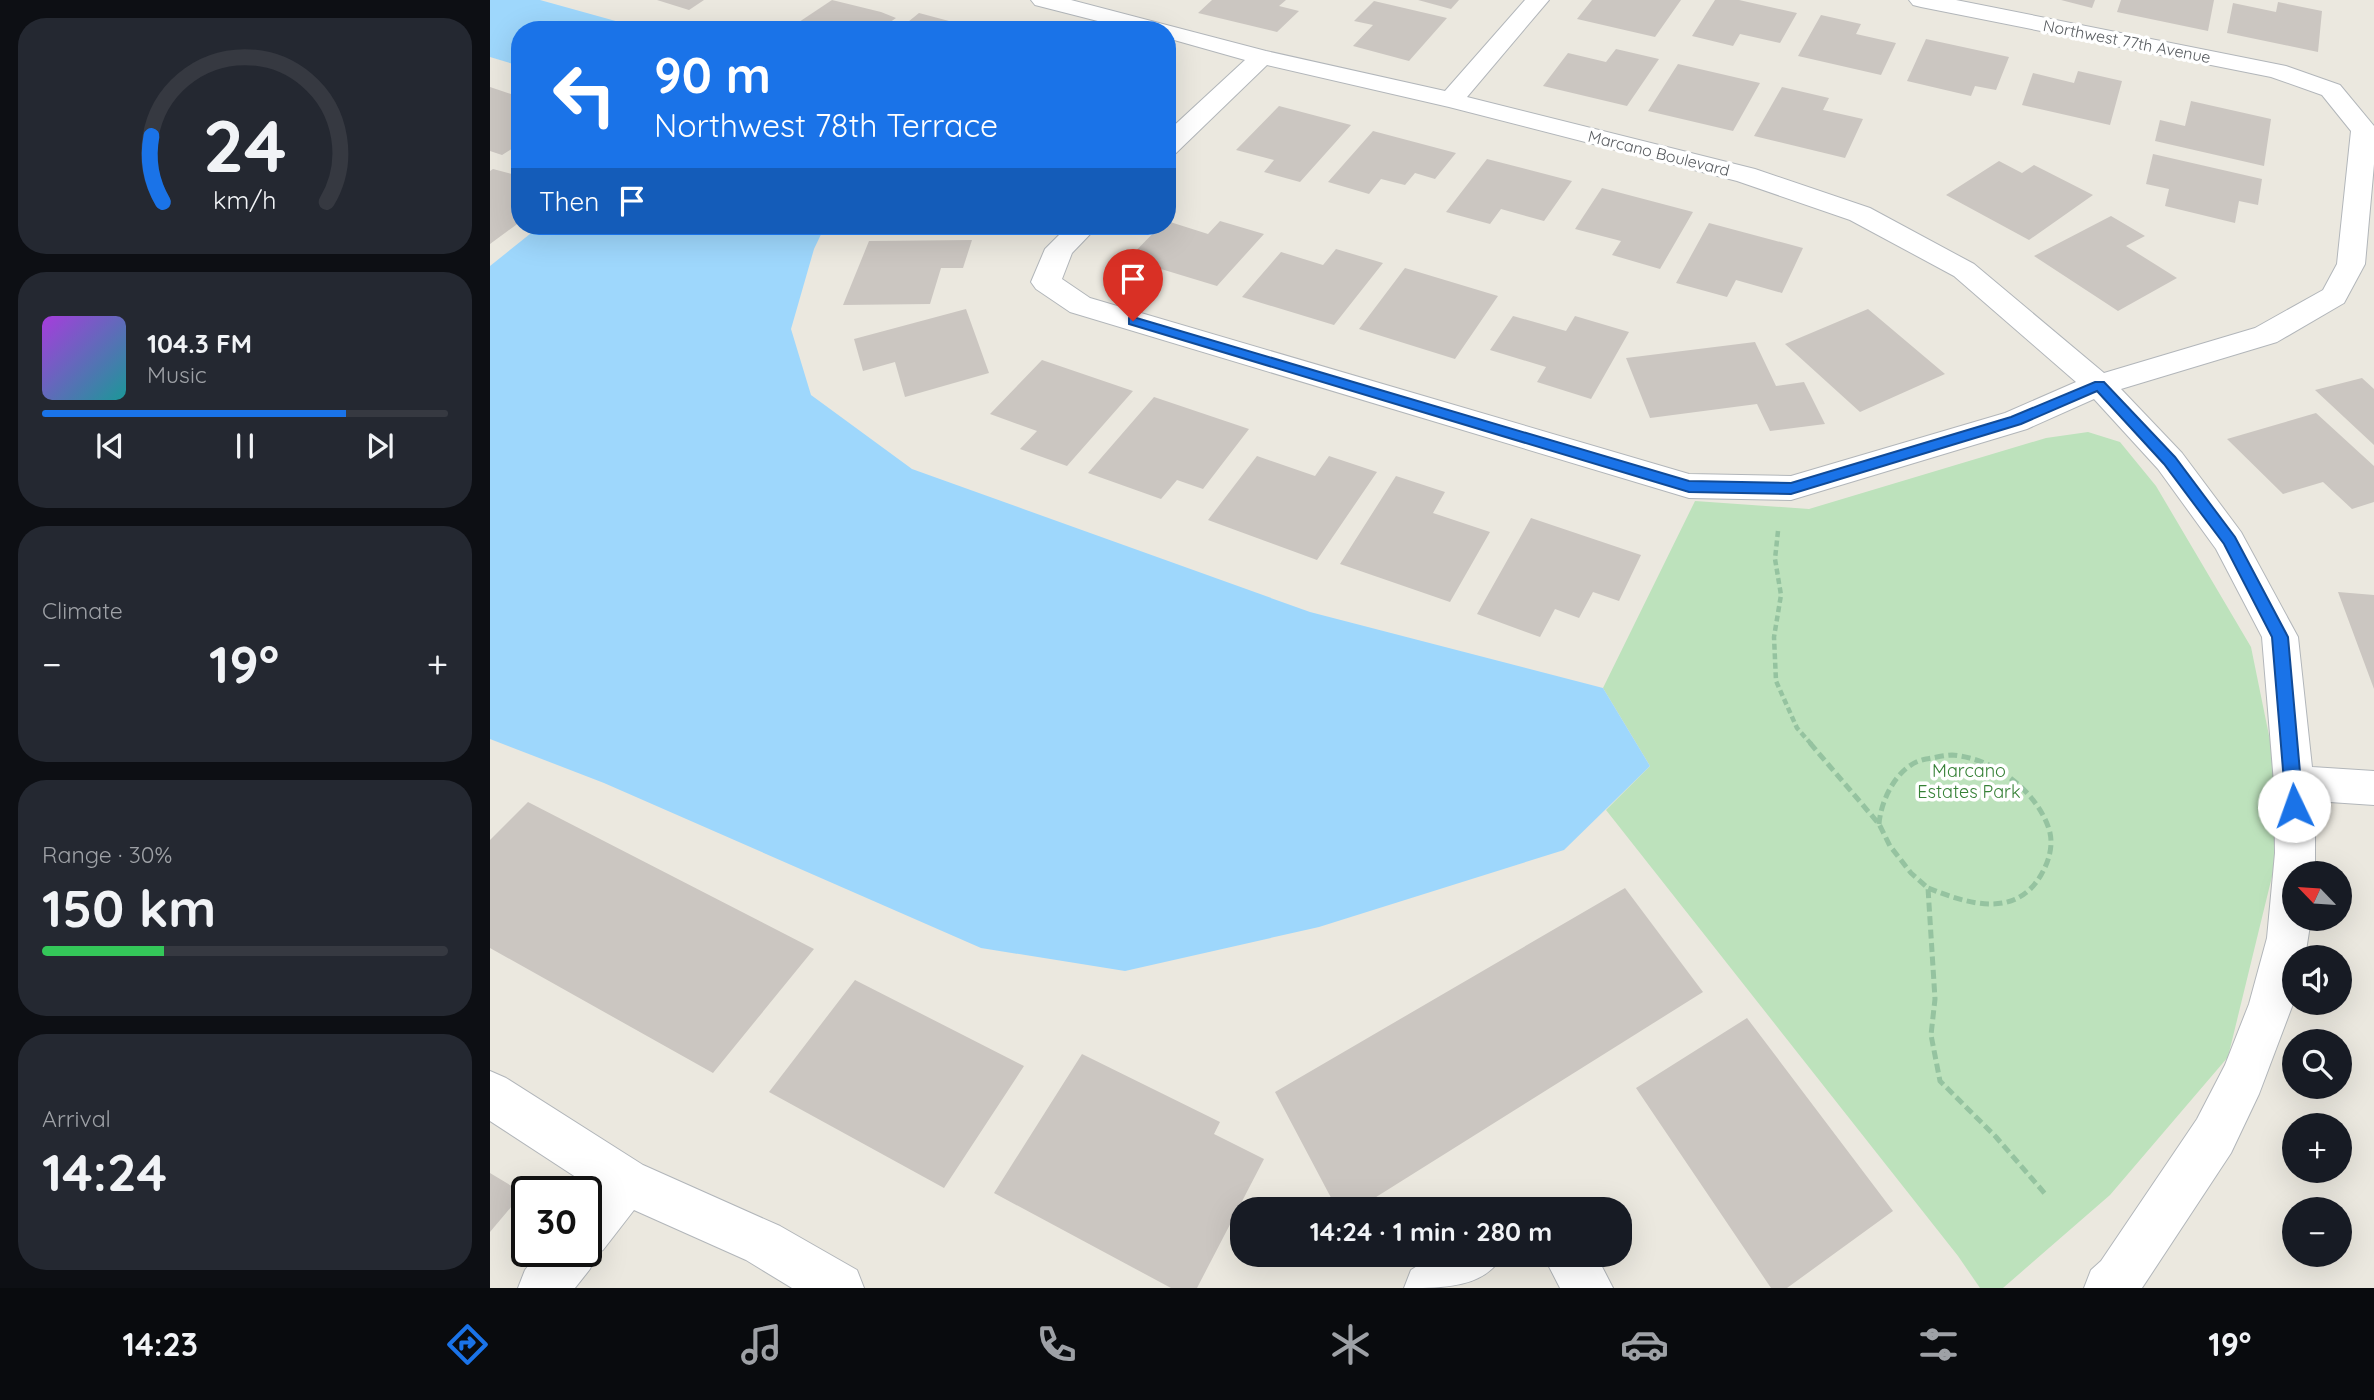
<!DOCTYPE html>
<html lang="en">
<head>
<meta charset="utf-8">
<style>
	body { margin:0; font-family:Quicksand,sans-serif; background:#242831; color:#f1f3f6; height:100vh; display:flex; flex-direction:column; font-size:26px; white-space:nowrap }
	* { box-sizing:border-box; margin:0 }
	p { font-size:23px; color:#9ea1a6 }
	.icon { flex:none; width:38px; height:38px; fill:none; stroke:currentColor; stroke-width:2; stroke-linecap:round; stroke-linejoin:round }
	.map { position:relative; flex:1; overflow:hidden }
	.sheet { display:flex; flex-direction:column; gap:18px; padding:18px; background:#0d0f14; width:490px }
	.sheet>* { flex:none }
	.top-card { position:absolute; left:21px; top:21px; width:665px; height:214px; border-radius:28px; box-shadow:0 7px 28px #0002; background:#1a73e8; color:#fff; overflow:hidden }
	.needle { width:46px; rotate:295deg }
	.fabs { position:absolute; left:1792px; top:861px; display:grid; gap:14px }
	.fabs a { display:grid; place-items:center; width:70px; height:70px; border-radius:50%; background:#171b24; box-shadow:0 7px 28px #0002; font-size:35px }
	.speed { position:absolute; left:21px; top:1176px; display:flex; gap:14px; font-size:35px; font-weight:700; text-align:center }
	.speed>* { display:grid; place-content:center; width:91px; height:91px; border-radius:50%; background:#171b24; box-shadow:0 7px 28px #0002; line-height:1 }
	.speed .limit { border:4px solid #111; border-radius:10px; background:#fff; color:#111 }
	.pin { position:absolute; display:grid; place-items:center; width:60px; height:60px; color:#fff; margin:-72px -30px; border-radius:50% 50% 50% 0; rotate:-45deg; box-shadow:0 0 7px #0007 }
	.pin .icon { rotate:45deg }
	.me { position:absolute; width:77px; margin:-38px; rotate:357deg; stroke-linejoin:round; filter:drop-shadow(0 0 5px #0008) }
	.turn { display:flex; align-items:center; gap:24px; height:147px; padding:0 28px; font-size:32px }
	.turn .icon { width:91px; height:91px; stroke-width:2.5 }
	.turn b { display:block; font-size:49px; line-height:60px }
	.then { display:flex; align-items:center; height:66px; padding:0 28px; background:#0003; gap:14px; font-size:26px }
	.big { font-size:52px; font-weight:700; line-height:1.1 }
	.sheet .widget { flex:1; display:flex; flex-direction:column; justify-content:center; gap:10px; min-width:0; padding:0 24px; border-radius:28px; background:#242831 }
	.sheet .dial { align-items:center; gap:0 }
	.dial svg { height:182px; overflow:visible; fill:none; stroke:#363941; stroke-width:7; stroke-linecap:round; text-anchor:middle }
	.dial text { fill:#f1f3f6; stroke:none }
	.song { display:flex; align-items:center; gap:21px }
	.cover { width:84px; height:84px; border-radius:10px; background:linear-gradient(135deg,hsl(280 70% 55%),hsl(180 70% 35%)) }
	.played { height:7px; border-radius:4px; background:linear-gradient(90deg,#1a73e8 75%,#363941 75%) }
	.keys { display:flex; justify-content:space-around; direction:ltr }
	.heat { display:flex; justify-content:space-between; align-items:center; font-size:38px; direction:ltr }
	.charge { height:10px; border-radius:5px; background:linear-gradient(90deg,#34c759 30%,#363941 0) }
	.trip { position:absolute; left:740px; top:1197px; width:402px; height:70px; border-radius:28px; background:#171b24; box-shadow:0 7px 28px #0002; font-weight:700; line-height:70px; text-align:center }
	.menu { display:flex; height:112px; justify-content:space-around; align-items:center; background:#090b0e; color:#9ea1a6 }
	.menu .icon { width:49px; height:49px }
	.menu .selected { color:#1a73e8 }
	.menu b { font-size:32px; color:#f1f3f6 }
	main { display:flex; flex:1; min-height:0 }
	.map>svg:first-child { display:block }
	.green { fill:#bde2bc }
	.water { fill:#9ed7fc }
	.building { fill:#cbc6c1 }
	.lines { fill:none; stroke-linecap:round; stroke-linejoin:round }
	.minor-casing { stroke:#b2b6ba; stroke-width:2 }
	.path-far1 { stroke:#95c3a0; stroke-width:4.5; stroke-dasharray:6 3.5; stroke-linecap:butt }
	.path { stroke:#95c3a0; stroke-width:5; stroke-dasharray:9 4.5; stroke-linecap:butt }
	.minor { fill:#fff; fill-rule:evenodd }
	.route { fill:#1a73e8; stroke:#114b97; stroke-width:2 }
	.labels { text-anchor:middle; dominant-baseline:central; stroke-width:7; stroke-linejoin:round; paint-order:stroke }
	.far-street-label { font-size:16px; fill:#585c60; stroke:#fff }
	.park-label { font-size:18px; fill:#368136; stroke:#fff }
</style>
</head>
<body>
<main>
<section class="sheet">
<div class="widget dial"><svg viewBox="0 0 100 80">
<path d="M14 69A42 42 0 1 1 86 69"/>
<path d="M14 69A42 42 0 0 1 9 40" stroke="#1a73e8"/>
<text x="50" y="56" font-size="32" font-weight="700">24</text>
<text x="50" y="72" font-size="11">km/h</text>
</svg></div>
<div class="widget">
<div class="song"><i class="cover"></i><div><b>104.3 FM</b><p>Music</p></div></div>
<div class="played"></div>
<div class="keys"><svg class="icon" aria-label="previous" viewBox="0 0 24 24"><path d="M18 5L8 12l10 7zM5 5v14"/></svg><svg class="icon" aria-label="pause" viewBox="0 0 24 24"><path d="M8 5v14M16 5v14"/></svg><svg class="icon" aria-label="next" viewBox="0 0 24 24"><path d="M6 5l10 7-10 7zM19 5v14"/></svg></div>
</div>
<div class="widget"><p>Climate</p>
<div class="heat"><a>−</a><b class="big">19°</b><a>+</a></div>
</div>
<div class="widget"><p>Range · 30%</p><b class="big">150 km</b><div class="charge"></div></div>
<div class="widget"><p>Arrival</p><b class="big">14:24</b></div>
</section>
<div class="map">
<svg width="1884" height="1288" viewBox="0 0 1884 1288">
	<rect width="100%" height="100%" fill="#ebe8df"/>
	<path class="green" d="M1598,432L1630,442L1666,486L1761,647L1796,819L1738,1057L1620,1195L1513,1288H1490L1468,1256L1116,810L1160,766L1113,688L1205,501L1319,509L1556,438Z"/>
	<path class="water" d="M0,0H50L158,30H30V66L0,57Z
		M50,226H335L324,249L301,329L321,395L422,469L820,612L1113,688L1160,766L1074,850L829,927L635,971L491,948L114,783L0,739V266Z"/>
	<path class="building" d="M167,0H214L199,10Z
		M342,0L391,12L406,18L389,30H324L327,27L309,22Z
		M722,0H796L789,6L809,11L787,32L708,13Z
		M928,0H969L961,9Z
		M1102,0H1191L1165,37L1087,19Z
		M1225,0H1249L1307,13L1290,43L1250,34L1243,46L1202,36Z
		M1571,0H1605L1602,8Z
		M1631,0H1724L1718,31L1627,12Z
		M884,1L957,18L919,61L863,46L883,25L864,21Z
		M1788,2L1832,11L1828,52L1737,33L1743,3L1786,12Z
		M429,13L489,29V30H408Z
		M1331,15L1371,24L1366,34L1406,43L1391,75L1308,56Z
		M1436,39L1519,57L1506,90L1485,86L1481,96L1417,81Z
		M1126,49L1169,59L1137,106L1053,86L1078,53L1116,62Z
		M1188,64L1270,83L1243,131L1158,111Z
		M1588,71L1632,81L1620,125L1532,105L1543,73L1584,83Z
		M0,87L30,97V144L12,155L0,151Z
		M1292,87L1339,98L1333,110L1373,119L1355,158L1264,136Z
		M1701,101L1781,119L1774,166L1665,141L1670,120L1695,126Z
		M789,106L861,125L810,182L774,172L784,160L746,150Z
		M883,131L966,153L945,179L925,173L915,185L891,179L879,194L838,182Z
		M1663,154L1772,179L1768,205L1749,201L1745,223L1675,206L1679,189L1656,184Z
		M997,159L1082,181L1054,221L1011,209L1000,224L956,212Z
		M1509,161L1532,173L1544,165L1603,195L1539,240L1456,195Z
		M3,169L30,176V222L0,244V171Z
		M1112,188L1203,212L1170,269L1122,255L1131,241L1085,229Z
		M1621,216L1655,236L1636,246L1687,278L1628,311L1544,256Z
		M677,221L718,234L730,221L774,234L727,286L638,259L670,226H677Z
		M1219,223L1313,248L1292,293L1246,280L1237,297L1186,283Z
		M482,240L473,268H451L440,304L353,305L379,241Z
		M846,249L893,263L844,325L752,297L791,252L833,265Z
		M915,268L1008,296L965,359L869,329Z
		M476,309L499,373L415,397L405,362L373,371L364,339Z
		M1378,309L1455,374L1370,412L1295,344Z
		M1023,316L1076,331L1085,316L1139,332L1101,399L1047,382L1056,367L1000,350Z
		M1265,342L1286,386L1314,382L1335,424L1280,431L1267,404L1160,418L1136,358Z
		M552,360L643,391L577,466L530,449L547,431L500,414Z
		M1872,378L1884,389V445L1825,390Z
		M664,397L759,429L713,489L687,480L671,499L598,473Z
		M1826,413L1884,466V502L1862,509L1833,482L1793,494L1737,439Z
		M767,456L825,476L839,456L887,472L827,560L718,520Z
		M906,476L955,492L943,513L1000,532L960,602L850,564Z
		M1041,518L1151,555L1129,601L1103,592L1089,618L1065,609L1050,637L987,614Z
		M1848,592L1884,595V689Z
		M38,802L324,949L223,1073L0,948V840Z
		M1135,888L1213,992L867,1209H847L785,1092Z
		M365,980L534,1066L454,1188L279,1092Z
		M1257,1018L1403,1211L1297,1288H1281L1146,1088Z
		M592,1054L730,1122L724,1134L774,1159L707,1288H681L504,1193Z
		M0,1173L33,1193L0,1232Z"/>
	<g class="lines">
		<defs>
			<path id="minor" d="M541,0H581L776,51L955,91L1035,0H1059L977,97L1265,169L1380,208L1484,264L1614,373L1765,328L1833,290L1847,264L1861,131L1832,95L1781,77L1431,7L1423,5L1419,0H1466L1796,66L1850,85L1884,126V164L1875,264L1854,303L1787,342L1631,389L1692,453L1751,532L1808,637L1822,767L1884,771V805L1825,801V873H1804V919H1821L1815,957H1804L1803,1004L1769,1094L1741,1153L1652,1288H1594L1601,1270L1611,1261L1707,1119L1735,1065L1759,1004L1777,938L1785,853L1784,783L1772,637L1726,549L1668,469L1604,399L1537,429L1301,500L1199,498L580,312L546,289L541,282L555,249L578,226H608L582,253L572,279L600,298L1199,474L1301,476L1515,413L1586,382L1464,276L1360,220L1247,181L959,107L777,65L686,153L677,155V132L755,60L677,38V30H643L545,5Z
				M0,1071L16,1078L153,1165L290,1226L367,1270L374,1288H302L256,1260L144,1210L113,1250L106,1254L100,1269L85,1288H28L35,1270L50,1251H96V1194L101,1187L0,1121Z
				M944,1255H1013C994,1288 955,1288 914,1288L921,1270Z
				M1053,1255H1106L1123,1288H1070Z"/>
		</defs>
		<use href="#minor" class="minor-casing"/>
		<path class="path-far1" d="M1288,531L1285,559L1291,595L1284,637L1286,681L1307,728L1322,745"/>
		<path class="path" d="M1320,743L1389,824L1400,846L1421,873L1438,888L1445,999L1441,1035L1450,1081L1506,1137L1557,1196
			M1389,824C1391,799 1408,764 1436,759C1444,758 1454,755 1462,755C1503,758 1546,790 1559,829C1564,845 1559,861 1551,875C1525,919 1478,904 1438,888"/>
		<use href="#minor" class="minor"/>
	</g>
	<path class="route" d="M643,317L1199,481L1301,483L1521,417L1605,382H1614L1685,457L1745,537L1798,637L1813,806L1811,812L1804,814L1798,812L1796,806L1782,637L1734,544L1674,464L1607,391L1531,424L1301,494L1199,492L639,324V318Z"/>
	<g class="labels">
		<g class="far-street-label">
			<text transform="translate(1637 41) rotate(11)">Northwest 77th Avenue</text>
			<text transform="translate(1169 153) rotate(14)">Marcano Boulevard</text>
		</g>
		<g class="park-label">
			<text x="1479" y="770">Marcano<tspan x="1479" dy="21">Estates Park</tspan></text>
		</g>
	</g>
</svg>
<div class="fabs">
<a><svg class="needle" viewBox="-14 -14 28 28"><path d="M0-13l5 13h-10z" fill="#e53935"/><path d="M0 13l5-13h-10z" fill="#9ea1a6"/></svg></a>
<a><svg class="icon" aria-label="sound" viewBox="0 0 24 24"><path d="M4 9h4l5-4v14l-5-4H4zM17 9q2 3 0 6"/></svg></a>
<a><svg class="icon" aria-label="search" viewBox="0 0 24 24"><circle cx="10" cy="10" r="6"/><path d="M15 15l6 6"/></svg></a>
<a>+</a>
<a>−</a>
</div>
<div class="speed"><div class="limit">30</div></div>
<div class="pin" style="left:643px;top:321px;background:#d93025"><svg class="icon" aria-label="arrive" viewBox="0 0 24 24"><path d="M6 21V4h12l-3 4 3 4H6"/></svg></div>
<svg class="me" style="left:1804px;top:806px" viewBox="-20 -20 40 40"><circle r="19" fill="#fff"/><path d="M0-13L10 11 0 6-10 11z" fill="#1a73e8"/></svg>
<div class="trip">14:24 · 1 min · 280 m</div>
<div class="top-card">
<div class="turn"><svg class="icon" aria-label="left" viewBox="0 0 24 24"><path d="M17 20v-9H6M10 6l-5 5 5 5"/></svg><div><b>90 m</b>Northwest 78th Terrace</div></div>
<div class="then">Then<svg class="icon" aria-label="arrive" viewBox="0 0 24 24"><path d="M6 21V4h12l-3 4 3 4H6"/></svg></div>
</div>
</div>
</main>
<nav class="menu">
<b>14:23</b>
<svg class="icon selected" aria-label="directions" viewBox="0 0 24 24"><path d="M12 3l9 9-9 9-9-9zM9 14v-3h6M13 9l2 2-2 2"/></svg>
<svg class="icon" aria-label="music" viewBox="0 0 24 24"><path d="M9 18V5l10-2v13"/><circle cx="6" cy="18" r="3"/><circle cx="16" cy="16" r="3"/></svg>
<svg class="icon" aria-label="phone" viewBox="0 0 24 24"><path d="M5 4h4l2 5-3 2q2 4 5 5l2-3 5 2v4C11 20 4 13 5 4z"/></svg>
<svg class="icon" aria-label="climate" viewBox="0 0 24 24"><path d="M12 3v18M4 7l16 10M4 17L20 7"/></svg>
<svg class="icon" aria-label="car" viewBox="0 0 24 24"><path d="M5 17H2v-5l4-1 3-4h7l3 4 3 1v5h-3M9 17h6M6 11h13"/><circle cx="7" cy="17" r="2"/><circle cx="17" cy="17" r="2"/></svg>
<svg class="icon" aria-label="filters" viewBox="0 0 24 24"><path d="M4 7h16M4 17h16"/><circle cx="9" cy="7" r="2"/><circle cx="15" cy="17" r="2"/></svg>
<b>19°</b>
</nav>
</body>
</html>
